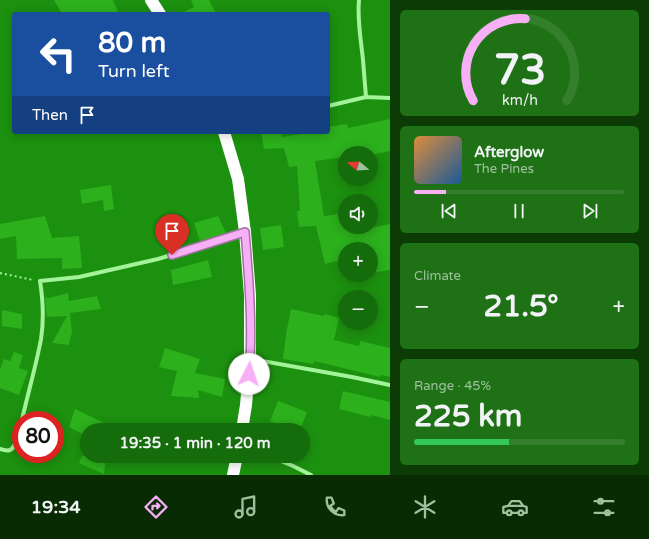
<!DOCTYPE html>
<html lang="en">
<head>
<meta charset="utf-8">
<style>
	body { margin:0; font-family:"Varela Round",sans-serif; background:#1e7114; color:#f1f3f6; height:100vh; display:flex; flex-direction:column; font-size:15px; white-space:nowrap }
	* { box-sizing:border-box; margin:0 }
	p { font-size:13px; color:#9dc09d }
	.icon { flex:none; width:22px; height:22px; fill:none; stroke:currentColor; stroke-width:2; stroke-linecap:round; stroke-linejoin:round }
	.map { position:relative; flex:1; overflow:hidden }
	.sheet { display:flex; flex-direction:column; gap:10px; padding:10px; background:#0c3b06; width:259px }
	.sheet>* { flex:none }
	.guide { position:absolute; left:12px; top:12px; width:318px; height:122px; border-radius:4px; box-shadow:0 2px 10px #0003; background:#1a4fa0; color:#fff; overflow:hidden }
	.needle { width:26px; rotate:288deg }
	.buttons { position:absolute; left:338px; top:146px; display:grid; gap:8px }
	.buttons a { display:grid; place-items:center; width:40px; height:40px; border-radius:50%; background:#156c0b; box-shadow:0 2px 10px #0003; font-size:20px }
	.speed { position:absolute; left:12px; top:411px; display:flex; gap:8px; font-size:20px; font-weight:700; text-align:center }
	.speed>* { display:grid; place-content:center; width:52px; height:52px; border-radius:50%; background:#156c0b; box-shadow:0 2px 10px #0003; line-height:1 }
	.speed .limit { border:6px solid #d22; background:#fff; color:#111 }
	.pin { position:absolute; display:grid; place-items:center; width:34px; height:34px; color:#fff; margin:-41px -17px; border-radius:50% 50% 50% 0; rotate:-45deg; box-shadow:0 0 4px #0007 }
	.pin .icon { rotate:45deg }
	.me { position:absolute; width:44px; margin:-22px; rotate:4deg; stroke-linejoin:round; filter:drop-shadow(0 0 3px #0008) }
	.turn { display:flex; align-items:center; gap:14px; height:84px; padding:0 20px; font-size:18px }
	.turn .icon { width:52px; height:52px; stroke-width:2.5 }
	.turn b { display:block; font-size:28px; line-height:34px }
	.then { display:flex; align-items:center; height:38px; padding:0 20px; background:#0003; gap:8px; font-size:15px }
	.big { font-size:30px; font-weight:800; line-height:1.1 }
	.sheet .tile { flex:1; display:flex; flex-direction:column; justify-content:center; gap:6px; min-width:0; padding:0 14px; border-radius:6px; background:#1e7114 }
	.sheet .dial { align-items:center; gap:0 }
	.dial svg { height:104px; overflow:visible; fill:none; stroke:#347f2c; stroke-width:7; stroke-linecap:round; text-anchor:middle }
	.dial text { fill:#f1f3f6; stroke:none }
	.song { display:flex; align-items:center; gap:12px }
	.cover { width:48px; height:48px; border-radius:6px; background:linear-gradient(135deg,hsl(30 70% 55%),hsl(210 70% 35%)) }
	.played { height:4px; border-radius:2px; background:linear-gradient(90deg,#f7aff6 15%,#347f2c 15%) }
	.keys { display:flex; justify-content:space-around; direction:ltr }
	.heat { display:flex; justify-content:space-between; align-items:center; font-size:22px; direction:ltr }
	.charge { height:6px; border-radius:3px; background:linear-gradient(90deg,#34c759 45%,#347f2c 0) }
	.trip { position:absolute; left:80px; top:423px; width:230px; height:40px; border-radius:20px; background:#156c0b; box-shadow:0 2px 10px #0003; font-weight:800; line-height:40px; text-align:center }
	.dock { display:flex; height:64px; justify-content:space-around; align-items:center; background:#082b04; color:#9dc09d }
	.dock .icon { width:28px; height:28px }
	.dock .active { color:#f7aff6 }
	.dock b { font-size:18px; color:#f1f3f6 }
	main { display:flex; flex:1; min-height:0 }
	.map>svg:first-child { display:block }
	.building { fill:#2cb01c }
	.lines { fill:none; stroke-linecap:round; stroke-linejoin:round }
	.path { stroke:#a3f399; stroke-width:2; stroke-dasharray:2 3; stroke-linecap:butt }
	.street { stroke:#a3f399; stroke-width:4 }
	.highway { stroke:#fff; stroke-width:12 }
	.route-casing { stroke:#a172a0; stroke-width:10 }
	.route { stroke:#f7aff6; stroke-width:7 }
</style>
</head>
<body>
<main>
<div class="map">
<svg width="390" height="475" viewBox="0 0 390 475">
	<rect width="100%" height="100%" fill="#1c900f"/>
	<path class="building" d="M54,0H113L119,14H62Z
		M191,0H209L216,14H180L194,7Z
		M390,119V151L371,155V153H345V157L315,161L324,216L345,213V227H351L352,232L390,224V270L376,272L372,249H345V259L325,264L316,226L299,227L297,211H300L297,166L289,167L284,148L264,149L261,132H281L282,137L315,132H328V127L347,124L348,128Z
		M111,185L114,209L104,211L103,200L82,204L80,190Z
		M45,216L52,238L79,236L82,268L62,269V258L17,259L16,236L0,239V224Z
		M218,216L226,233L200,241L194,223Z
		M281,225L284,247L263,250L260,228Z
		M208,260L212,277L173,285L171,270Z
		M68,293L69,301L97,296L101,309L70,313L72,332L69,345L52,343L67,316L47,317L46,312L45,297L49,298Z
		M291,309L324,316L325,314L339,318L334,340L359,346L360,341L390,348V377L381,375L380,377L314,361L313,364L283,359L286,335V334Z
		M2,310L22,314V329L2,326Z
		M165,348L200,359L195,373L225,379L222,397L198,390L199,398L171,396L177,371L159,367Z
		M14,352L23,355L19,368L28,371L19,395L0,388V370L4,359L10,361Z
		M343,391L390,402V420L371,415L370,417L339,409Z
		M278,401L307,412L300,430H294L270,421Z
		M75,409L104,423L102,430H87V436L69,427Z
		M82,456H106L104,474L79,463Z"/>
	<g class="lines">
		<path class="path" d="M0,273L33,280"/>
		<path class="street" d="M359,0C357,20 361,40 363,60C364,72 365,85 366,97
			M328,106L366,97L390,98
			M251,359L352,377L390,385
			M22,420C28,393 36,366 41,339C44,320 43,300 40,281L79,277L158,259L244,233
			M141,428L150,430
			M0,449C3,450 7,451 10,450C17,447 19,429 21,422
			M269,456L293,466L311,475"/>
		<path class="highway" d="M151,0L160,14
			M224,132L238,179L245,232L250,295V359L246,405L242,430
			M233,475L237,456"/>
	</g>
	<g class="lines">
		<defs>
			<path id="route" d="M172,255L245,232C249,279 253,327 249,374"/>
		</defs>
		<use href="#route" class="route-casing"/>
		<use href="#route" class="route"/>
	</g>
</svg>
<div class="buttons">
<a><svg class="needle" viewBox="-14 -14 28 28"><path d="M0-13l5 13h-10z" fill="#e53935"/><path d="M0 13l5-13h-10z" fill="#9dc09d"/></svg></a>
<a><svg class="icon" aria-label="sound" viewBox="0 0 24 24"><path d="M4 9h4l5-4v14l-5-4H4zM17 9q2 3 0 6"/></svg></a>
<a>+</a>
<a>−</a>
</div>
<div class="speed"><div class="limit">80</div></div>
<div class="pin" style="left:172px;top:255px;background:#d93025"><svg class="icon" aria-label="arrive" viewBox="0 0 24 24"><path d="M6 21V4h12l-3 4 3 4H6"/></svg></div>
<svg class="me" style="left:249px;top:374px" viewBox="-20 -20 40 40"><circle r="19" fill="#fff"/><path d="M0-13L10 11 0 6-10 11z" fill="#f7aff6"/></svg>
<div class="trip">19:35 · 1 min · 120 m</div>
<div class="guide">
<div class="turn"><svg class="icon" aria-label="left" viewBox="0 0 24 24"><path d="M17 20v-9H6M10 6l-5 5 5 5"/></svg><div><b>80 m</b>Turn left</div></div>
<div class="then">Then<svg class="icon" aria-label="arrive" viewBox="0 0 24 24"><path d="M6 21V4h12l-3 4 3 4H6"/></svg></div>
</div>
</div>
<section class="sheet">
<div class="tile dial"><svg viewBox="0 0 100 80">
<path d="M14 69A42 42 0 1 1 86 69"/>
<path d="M14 69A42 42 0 0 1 54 6" stroke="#f7aff6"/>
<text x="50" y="56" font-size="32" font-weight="700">73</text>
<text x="50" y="72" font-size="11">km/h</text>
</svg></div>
<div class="tile">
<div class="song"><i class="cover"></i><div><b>Afterglow</b><p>The Pines</p></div></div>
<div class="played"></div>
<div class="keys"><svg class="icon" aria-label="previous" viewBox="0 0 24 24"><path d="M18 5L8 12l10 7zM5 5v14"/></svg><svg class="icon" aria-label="pause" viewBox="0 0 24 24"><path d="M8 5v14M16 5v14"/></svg><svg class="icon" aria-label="next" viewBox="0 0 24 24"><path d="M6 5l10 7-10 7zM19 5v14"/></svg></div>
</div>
<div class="tile"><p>Climate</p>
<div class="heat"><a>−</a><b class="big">21.5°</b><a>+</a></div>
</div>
<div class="tile"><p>Range · 45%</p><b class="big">225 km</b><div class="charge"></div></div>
</section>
</main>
<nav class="dock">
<b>19:34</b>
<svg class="icon active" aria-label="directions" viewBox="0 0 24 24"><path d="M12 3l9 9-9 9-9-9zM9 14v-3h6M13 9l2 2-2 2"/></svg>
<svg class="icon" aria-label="music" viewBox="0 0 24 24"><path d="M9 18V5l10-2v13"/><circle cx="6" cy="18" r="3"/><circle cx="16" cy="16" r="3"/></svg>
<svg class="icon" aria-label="phone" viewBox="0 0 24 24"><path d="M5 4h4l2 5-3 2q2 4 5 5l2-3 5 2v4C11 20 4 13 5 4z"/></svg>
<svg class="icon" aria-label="climate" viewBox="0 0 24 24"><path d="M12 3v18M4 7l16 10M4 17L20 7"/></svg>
<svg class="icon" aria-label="car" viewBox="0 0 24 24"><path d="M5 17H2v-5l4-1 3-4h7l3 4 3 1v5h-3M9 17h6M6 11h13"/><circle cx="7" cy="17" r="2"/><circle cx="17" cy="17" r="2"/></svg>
<svg class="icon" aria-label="filters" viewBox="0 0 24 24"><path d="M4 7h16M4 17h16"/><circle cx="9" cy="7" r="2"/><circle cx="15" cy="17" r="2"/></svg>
</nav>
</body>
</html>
